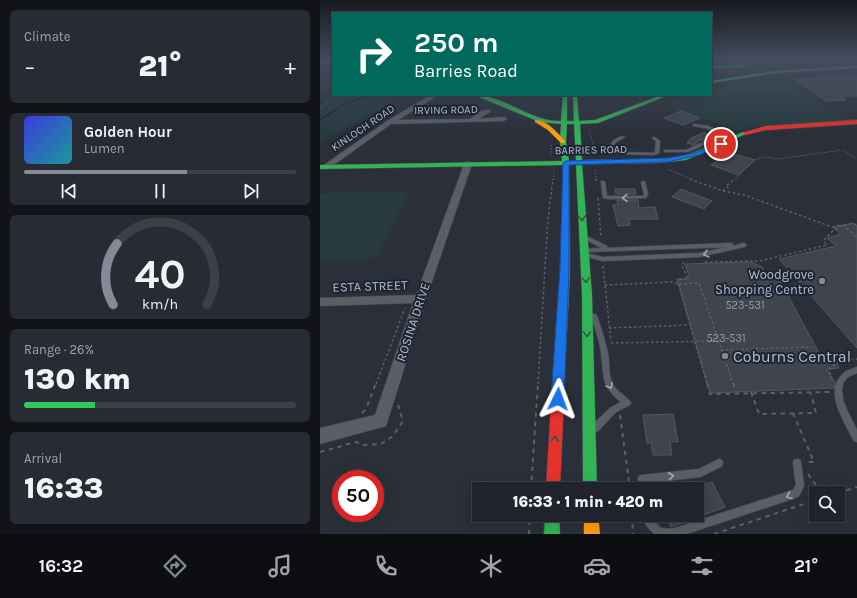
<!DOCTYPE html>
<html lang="en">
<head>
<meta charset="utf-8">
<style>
	body { margin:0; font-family:Karla,sans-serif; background:#282b33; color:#f1f3f6; height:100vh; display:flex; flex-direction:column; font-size:15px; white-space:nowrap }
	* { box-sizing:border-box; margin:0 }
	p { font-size:13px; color:#a2a4a9 }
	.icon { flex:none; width:22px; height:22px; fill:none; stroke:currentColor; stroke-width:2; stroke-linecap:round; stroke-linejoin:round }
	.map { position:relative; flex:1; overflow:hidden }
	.details { display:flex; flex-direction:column; gap:10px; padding:10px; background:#121318; width:320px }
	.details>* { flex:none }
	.guide { position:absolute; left:12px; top:12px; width:380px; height:84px; border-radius:0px; box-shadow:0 4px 16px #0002,0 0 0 1px #3d4047; background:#00695c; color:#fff; overflow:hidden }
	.buttons { position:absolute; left:489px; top:486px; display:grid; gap:8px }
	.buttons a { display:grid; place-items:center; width:36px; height:36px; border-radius:0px; background:#20232b; box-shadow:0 4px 16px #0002,0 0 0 1px #3d4047; font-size:20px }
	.speed { position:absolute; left:12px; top:470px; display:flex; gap:8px; font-size:20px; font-weight:700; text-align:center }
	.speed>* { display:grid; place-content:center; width:52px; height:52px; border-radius:50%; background:#20232b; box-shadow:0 4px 16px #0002,0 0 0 1px #3d4047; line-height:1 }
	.speed .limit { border:6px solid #d22; background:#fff; color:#111 }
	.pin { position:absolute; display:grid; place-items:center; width:34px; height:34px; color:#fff; margin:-17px; border:2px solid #fff; border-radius:50%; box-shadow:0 1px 4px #0007 }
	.me { position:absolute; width:44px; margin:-22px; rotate:3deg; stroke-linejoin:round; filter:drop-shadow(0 0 3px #0008) }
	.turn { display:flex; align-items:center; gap:14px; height:84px; padding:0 16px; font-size:18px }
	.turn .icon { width:52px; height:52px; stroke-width:2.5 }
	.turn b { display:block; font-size:28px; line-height:34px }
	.big { font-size:30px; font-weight:800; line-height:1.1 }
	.details .tile { flex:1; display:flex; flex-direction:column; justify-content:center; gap:6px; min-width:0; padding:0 14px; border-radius:6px; background:#282b33 }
	.details .dial { align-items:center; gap:0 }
	.dial svg { height:104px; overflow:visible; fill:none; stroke:#3d4047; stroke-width:7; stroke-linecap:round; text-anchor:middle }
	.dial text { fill:#f1f3f6; stroke:none }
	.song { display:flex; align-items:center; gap:12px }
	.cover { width:48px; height:48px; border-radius:6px; background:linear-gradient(135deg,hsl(240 70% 55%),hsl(180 70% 35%)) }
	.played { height:4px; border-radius:2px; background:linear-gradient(90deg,#848a97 60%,#3d4047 60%) }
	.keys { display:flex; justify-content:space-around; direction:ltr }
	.heat { display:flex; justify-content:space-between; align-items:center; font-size:22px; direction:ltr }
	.charge { height:6px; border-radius:3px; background:linear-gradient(90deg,#34c759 26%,#3d4047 0) }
	.trip { position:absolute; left:152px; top:482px; width:232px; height:40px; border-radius:0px; background:#20232b; box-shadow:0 4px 16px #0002,0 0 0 1px #3d4047; font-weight:800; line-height:40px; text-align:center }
	.tabs { display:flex; height:64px; justify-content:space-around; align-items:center; background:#0d0e11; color:#a2a4a9 }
	.tabs .icon { width:28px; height:28px }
	.tabs .active { color:#848a97 }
	.tabs b { font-size:18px; color:#f1f3f6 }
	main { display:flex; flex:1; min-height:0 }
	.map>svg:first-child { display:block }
	.green { fill:#273a3f }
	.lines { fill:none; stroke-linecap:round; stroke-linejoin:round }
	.stream-far1 { stroke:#18263e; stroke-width:1.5 }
	.stream { stroke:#18263e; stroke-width:2 }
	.building { fill:#3f444d; stroke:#525761 }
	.lane-casing { stroke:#484c56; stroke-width:1.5 }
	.street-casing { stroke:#484c56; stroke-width:1 }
	.fast-casing { stroke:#484c56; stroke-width:1 }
	.slow-casing { stroke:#484c56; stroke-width:1 }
	.jam-casing { stroke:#484c56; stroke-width:1 }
	.path-far2 { stroke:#5c6168; stroke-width:1; stroke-dasharray:1.5 1.5; stroke-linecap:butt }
	.path-far1 { stroke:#5c6168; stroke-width:1.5; stroke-dasharray:2.5 2.5; stroke-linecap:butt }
	.path { stroke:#5c6168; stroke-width:2; stroke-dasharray:4.5 4.5; stroke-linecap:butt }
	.lane { fill:#5a5e67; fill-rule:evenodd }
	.street { fill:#5a5e67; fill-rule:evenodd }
	.fast { fill:#30b455; fill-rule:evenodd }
	.slow { fill:#ff9f0a; fill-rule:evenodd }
	.jam { fill:#e5322d; fill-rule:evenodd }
	.oneway { stroke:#a2a8b6 }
	.oneway2 { stroke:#255e41 }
	.route { fill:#1a73e8; stroke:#114b97 }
	.poi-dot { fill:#848a97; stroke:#1d2534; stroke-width:1.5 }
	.labels { text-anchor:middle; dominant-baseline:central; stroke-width:4; stroke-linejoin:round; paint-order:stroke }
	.far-street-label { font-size:11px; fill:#b4bbca; stroke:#1d2534 }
	.number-label { font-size:11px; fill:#979dab }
	.poi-label { font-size:13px; fill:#b4bbca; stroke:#1d2534; text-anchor:end }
	.street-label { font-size:13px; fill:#b4bbca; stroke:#1d2534 }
	.near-poi-label { font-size:16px; fill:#b4bbca; stroke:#1d2534; text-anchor:start }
</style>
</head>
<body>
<main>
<section class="details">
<div class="tile"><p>Climate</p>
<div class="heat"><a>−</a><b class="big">21°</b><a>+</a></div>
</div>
<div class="tile">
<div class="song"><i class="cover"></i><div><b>Golden Hour</b><p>Lumen</p></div></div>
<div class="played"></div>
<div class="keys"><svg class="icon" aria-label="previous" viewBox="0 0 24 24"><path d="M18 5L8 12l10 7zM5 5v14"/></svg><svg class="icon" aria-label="pause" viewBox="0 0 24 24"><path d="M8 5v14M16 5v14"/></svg><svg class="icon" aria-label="next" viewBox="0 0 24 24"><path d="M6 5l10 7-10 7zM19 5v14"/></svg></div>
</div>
<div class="tile dial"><svg viewBox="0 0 100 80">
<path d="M14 69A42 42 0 1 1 86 69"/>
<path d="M14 69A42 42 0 0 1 17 22" stroke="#848a97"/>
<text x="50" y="56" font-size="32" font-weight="700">40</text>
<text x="50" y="72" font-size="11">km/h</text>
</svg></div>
<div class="tile"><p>Range · 26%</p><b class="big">130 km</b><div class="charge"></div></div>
<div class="tile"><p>Arrival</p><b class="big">16:33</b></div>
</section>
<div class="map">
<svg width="537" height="534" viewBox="0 0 537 534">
	<rect width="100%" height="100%" fill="#2a2f39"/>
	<path class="green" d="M458,78L526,120L433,127L417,131L345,104L374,95H391V90L411,85Z
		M13,95H82L0,143V106Z
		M90,191L56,259L0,261V193Z"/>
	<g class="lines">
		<path class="stream-far1" d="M13,112L23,105L47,95"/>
		<path class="stream" d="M0,120L14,111"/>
	</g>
	<path class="building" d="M537,76V96H520L526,100L506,101L474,79Z
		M361,111L380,118L363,125L344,118Z
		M385,132L384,133L392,136L382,141L380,140L374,145L367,143L371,138Z
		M408,152L435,160L418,175L391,165Z
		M295,189H315L316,194H296Z
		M361,189L392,201L384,209L352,197Z
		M297,200H318L319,208L335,207L338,219H309L310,225L298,226L293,205L298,204Z
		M533,223L537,226V348L459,259L516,246L507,238L521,234L512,227Z
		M431,262L442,267L447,276L457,275L500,355L512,354L519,368L507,369L515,383L514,388L390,393L357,279H370L365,264Z
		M353,414L358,442H350L352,455H333L331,443H327L323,415Z
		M392,482L405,507L351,527L346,515H377V487Z"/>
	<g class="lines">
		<defs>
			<path id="lane" d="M373,124L388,126L402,132L403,136L368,152H344V150H366L399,135V134L386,128L373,126Z
				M302,136L305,137L296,142L292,148L293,150L297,152L334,153L335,152L336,141L332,138L334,137L340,141L339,153L334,155L296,154L290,152L288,148L294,140Z
				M281,181H283L285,182L287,196H323L324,194L321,182L323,181L325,182L328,194L326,198H324L289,199L283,198L281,182Z
				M266,236L287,246V248L411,243L413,244V246L424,243L427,245L424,247L379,257L283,261L264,256L263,255L266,253L283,257L379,253L409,247L265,252L263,251L262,250L263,249L282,248L264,239L263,238Z
				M272,314H276L277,316C281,329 286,342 288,355C290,364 288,374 292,383C296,392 306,395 311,403L310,405L296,412L278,431L275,432L272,431L271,428L272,425L290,408L301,402C278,384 285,372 280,346C278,336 274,326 271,316Z
				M537,367V373L528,377L523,383L522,390L523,400L527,410L537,430V442L534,441C525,423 503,391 523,374C526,370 532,369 537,367Z
				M399,459L402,460L403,463L402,466L380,477L327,483L328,489H320L318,479L319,476L322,475L379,469Z
				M477,459L480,460L481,463L484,486L479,496L466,501L366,534H334L326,525L323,515H333V520L341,528L352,529L473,490L476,485L473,463L474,460Z"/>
			<path id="street" d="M111,95L117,96L78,120L150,119C156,114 163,109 170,110V112L158,119L184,117L187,119L184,121L71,124L8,169H5L1,167L67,121Z
				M145,162H151L152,164L106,299L66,426L0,444V428L55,415L93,303L0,306V298L96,295Z"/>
			<path id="fast" d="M13,61V63L0,64V62Z
				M427,65L425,67L391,68V66Z
				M537,66V68L455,73L391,83V81L455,71Z
				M154,95C185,95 210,122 241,121L243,95H247V121H254L253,95H257L259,121L275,120L342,95H349L278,123L260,124L262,160L338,159L365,156L423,132L428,133L366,160L338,163L262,164L272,295L277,489H263L262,295L256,164L249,165L250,269L246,353L244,356L240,357L236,356L234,353L240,269L243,165L0,169V165L242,161L240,142L241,124L220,122ZM247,124H254L256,161H249L246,142Z
				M225,515H239L240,534H224Z"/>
			<path id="slow" d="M215,120C226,119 238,133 245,141V143H241L228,130L215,122Z
				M264,515H278L280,534H264Z"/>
			<path id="jam" d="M537,120V124L446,130L425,135L422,133L446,126Z
				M240,349L244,350L246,353L240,489H226L234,353L236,350Z"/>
		</defs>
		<use href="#lane" class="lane-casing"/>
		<use href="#street" class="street-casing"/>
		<use href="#fast" class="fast-casing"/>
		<use href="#slow" class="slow-casing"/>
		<use href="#jam" class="jam-casing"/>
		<path class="path-far2" d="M0,88H13
			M0,108L16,95
			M269,130L274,148L278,154
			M231,145V155
			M348,169L373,180
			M275,170L276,180
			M233,180L234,170
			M414,180L435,160L445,157L458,159L522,150L537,159"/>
		<path class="path-far1" d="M276,179V181
			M370,179L403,191L424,195L512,227L520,225
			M403,191L408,187L406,186L415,179
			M278,198L281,238
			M523,225L537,237
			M364,262L362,266L368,279H357L387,384
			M385,262L440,261L507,245L504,241C511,230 524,221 537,225
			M283,266L291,341
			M285,285L352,282L358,284L379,283L413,384
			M289,328L369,325
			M291,343L398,341
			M401,350L492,347
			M512,379L509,370L518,361L537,359
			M56,384L85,308
			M218,384L228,218L233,179"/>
		<path class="path" d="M387,383L390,394L511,392
			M413,383L416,392
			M431,392L439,414L496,413L491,393
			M42,413L46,409L56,383
			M473,413L494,462H486
			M300,415L310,489
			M0,452L36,442L44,445L61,444L73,436L83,421L78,405
			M488,474L502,493
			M211,489L218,383
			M518,493L537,487
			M312,515L313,534
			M209,534L210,515
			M394,534L496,500"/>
		<use href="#lane" class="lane"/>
		<use href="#street" class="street"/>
		<use href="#fast" class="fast"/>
		<use href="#slow" class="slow"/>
		<use href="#jam" class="jam"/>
	</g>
	<defs><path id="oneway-chevron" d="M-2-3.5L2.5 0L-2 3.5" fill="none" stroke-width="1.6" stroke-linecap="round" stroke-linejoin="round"/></defs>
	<g class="oneway">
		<use href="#oneway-chevron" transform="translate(305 198) rotate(179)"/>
		<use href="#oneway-chevron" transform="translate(386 254) rotate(167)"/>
		<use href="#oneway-chevron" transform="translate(290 386) rotate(60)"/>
		<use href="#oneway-chevron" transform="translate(351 476) rotate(-6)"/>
		<use href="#oneway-chevron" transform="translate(469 496) rotate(158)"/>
	</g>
	<g class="oneway2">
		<use href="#oneway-chevron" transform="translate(262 218) rotate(87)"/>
		<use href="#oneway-chevron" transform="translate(266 280) rotate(87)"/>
		<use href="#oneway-chevron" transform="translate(267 334) rotate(90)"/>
		<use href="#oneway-chevron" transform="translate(235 439) rotate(-87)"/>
	</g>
	<linearGradient id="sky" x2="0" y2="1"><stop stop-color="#171a1f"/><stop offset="0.44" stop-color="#444d5f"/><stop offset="1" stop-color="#444d5f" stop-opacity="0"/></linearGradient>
	<rect width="537" height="134" fill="url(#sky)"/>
	<path class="route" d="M401,142L403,143V145L379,155L348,162L249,165V269L244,399L242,403L238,405L233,403L231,399L240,269L243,163L246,161L348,158L375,153Z"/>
	<g class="poi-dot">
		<circle cx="502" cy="281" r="4"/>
		<circle cx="405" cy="356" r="4"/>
	</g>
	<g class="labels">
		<g class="far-street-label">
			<text transform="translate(126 110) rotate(-1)">IRVING ROAD</text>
			<text transform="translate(43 128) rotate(-34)">KINLOCH ROAD</text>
			<text transform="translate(271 150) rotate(-1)">BARRIES ROAD</text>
		</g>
		<g class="number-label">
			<text x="425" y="305">523-531</text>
			<text x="406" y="338">523-531</text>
		</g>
		<g class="poi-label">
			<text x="494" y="274">Woodgrove<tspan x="494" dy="15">Shopping Centre</tspan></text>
		</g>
		<g class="street-label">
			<text transform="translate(50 286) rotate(-2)">ESTA STREET</text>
			<text transform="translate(93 322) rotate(-72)">ROSINA DRIVE</text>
		</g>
		<g class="near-poi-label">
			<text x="413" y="356">Coburns Central</text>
		</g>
	</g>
</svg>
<div class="buttons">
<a><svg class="icon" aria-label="search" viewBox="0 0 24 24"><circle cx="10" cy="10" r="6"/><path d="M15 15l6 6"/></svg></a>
</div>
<div class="speed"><div class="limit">50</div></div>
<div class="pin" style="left:401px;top:144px;background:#d93025"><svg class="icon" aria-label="arrive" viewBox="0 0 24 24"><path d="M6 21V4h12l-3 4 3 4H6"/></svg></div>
<svg class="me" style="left:238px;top:399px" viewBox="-20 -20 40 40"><path d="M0-17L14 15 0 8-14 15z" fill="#1a73e8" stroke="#fff" stroke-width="4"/></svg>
<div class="trip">16:33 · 1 min · 420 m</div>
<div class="guide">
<div class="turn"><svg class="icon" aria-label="right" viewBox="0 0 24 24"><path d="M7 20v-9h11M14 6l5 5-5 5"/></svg><div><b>250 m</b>Barries Road</div></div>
</div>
</div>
</main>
<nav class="tabs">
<b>16:32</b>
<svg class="icon active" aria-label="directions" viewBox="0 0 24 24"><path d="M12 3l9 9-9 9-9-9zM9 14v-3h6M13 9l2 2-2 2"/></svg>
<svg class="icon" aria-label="music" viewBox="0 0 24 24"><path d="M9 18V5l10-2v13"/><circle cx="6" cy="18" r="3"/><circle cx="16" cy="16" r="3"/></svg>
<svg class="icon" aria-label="phone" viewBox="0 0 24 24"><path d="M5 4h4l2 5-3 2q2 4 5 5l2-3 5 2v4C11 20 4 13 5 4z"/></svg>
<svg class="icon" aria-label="climate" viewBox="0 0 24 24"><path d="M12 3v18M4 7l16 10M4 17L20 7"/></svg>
<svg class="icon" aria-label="car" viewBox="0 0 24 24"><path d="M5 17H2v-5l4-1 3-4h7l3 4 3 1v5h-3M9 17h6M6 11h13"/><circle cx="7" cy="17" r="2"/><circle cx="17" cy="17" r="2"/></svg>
<svg class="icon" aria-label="filters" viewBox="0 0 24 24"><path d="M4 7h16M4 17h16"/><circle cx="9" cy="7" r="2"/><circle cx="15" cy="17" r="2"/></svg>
<b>21°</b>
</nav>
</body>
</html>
